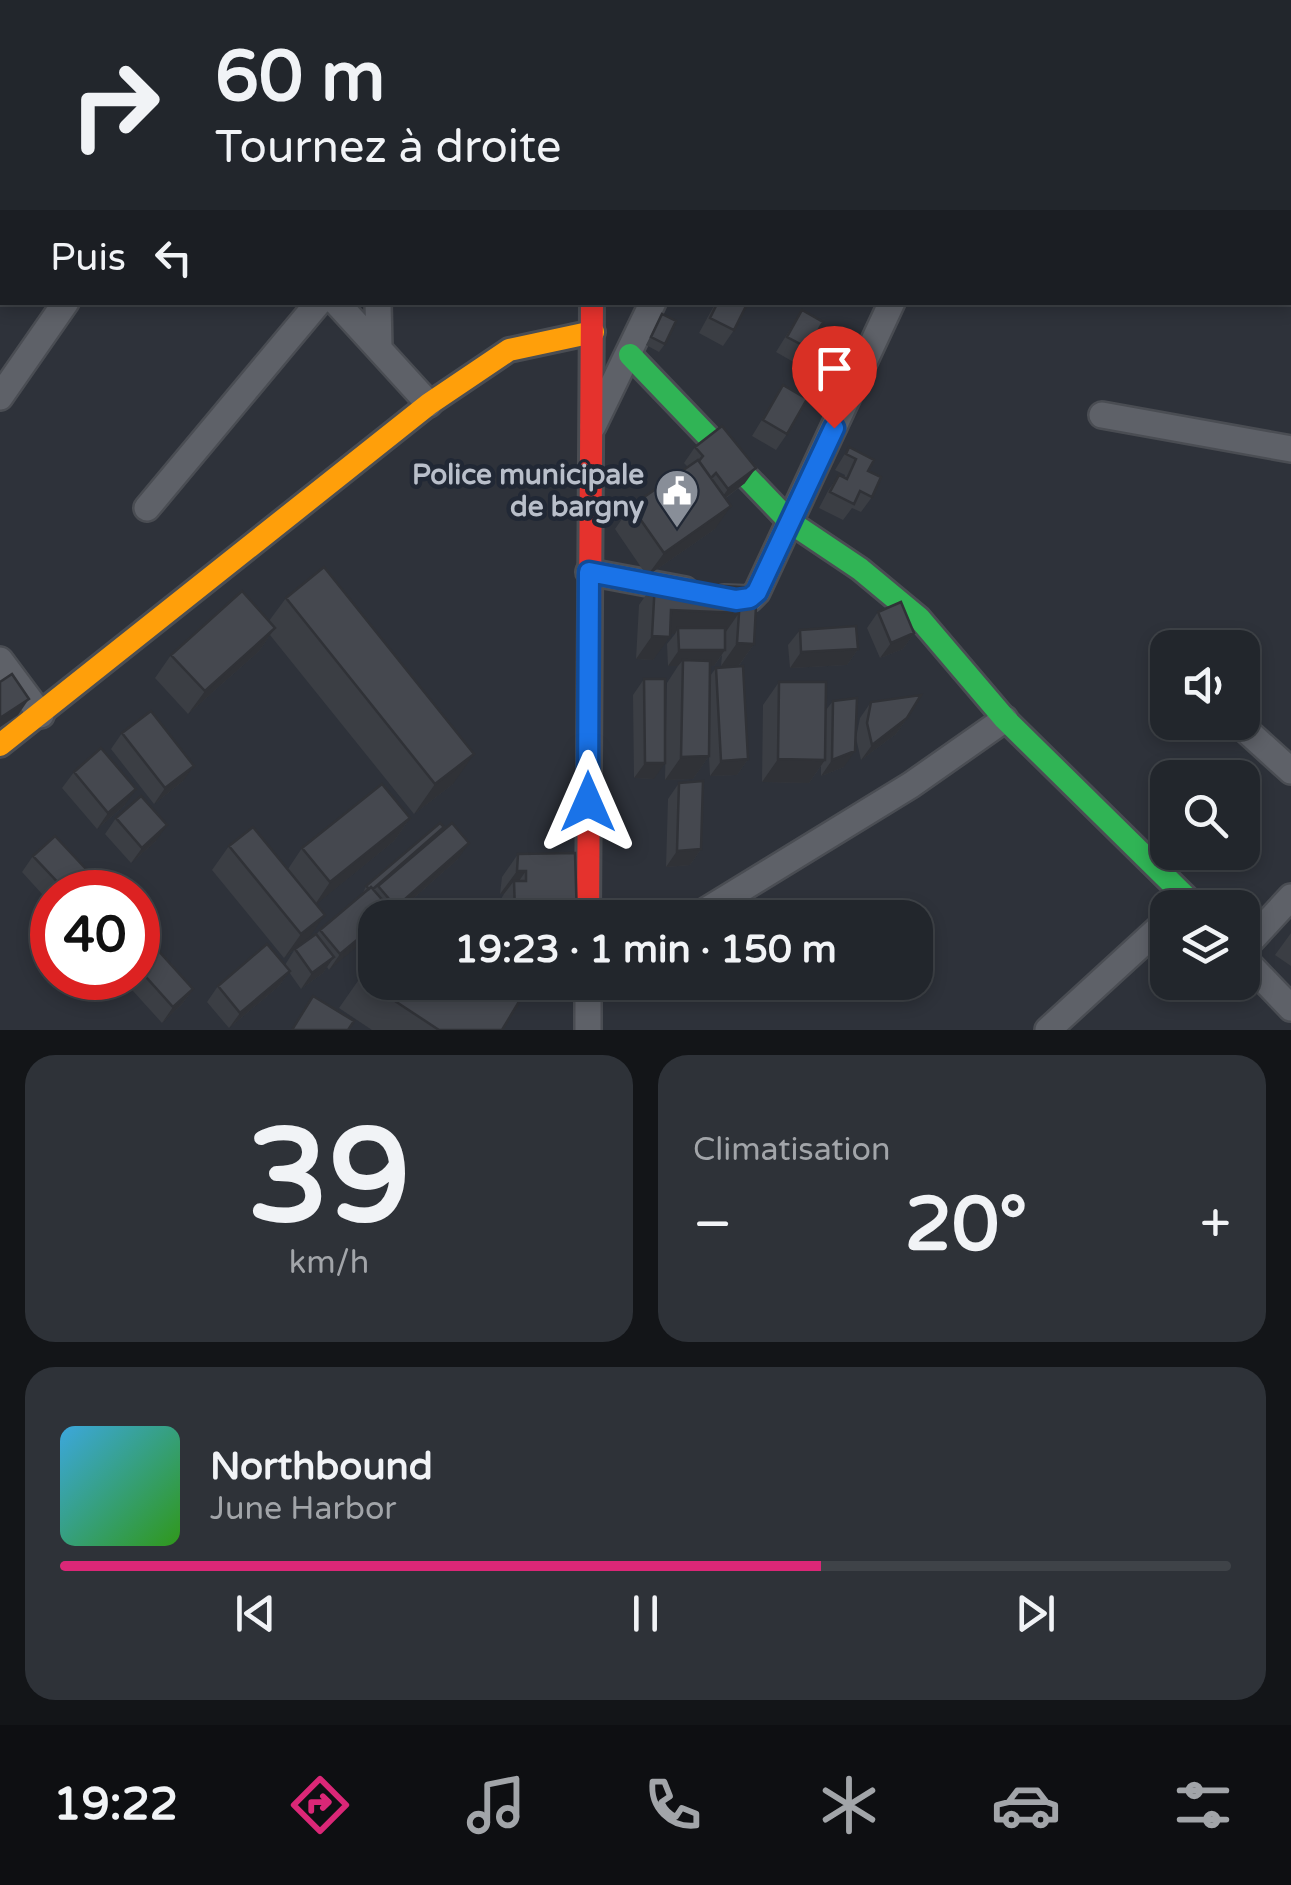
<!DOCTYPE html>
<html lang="fr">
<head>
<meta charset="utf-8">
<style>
	body { margin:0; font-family:"Varela Round",sans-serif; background:#2e3238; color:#f1f3f6; height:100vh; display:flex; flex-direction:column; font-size:38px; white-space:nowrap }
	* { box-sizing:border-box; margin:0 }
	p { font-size:32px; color:#a2a5a9 }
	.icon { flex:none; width:55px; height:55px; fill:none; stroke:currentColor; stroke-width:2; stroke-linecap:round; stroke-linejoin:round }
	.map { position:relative; height:1030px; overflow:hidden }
	.sheet { display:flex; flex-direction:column; gap:25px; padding:25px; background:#131518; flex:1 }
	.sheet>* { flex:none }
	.banner { position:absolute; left:0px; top:0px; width:1292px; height:305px; box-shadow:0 5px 15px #0003,0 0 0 2px #3f4348; background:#22262c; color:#f1f3f6; overflow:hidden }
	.fabs { position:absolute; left:1150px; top:630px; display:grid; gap:20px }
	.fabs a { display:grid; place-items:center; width:110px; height:110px; border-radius:20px; background:#22262c; box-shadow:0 5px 15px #0003,0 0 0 2px #3f4348; font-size:50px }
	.speed { position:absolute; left:30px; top:870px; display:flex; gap:20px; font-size:50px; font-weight:700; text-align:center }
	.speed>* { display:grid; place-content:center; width:130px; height:130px; border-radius:50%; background:#22262c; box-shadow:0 5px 15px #0003,0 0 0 2px #3f4348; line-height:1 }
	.speed .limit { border:15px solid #d22; background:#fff; color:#111 }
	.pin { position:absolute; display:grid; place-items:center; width:85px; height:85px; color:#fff; margin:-102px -42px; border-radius:50% 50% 50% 0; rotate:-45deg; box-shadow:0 0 10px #0007 }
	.pin .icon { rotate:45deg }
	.me { position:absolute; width:110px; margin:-55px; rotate:0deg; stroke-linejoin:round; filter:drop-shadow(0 0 8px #0008) }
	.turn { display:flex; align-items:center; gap:35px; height:210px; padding:0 50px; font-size:45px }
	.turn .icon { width:130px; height:130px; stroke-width:2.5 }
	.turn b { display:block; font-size:70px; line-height:85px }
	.then { display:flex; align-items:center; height:95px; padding:0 50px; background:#0003; gap:20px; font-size:38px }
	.big { font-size:75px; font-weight:700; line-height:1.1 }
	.sheet .widget { flex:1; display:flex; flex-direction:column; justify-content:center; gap:15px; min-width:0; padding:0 35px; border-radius:30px; background:#2e3238 }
	.sheet .dial { align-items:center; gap:0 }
	.dial b { font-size:130px; line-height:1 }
	.song { display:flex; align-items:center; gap:30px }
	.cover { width:120px; height:120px; border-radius:15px; background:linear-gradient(135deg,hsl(200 70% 55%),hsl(110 70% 35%)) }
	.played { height:10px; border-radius:5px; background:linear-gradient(90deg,#db2777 65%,#3f4348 65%) }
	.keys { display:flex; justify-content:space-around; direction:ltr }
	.heat { display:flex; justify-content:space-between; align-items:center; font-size:55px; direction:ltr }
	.sheet .tiles { flex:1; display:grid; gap:25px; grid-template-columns:1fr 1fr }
	.widget:last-child { grid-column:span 2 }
	.trip { position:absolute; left:358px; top:900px; width:575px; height:100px; border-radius:30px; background:#22262c; box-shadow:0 5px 15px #0003,0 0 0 2px #3f4348; font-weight:700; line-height:100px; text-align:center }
	.tabs { display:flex; height:160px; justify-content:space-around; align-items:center; background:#0e0f12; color:#a2a5a9 }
	.tabs .icon { width:70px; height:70px }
	.tabs .current { color:#db2777 }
	.tabs b { font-size:45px; color:#f1f3f6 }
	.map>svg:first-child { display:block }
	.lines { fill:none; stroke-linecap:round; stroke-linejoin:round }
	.street-casing { stroke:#4a4d53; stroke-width:30 }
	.fast-casing { stroke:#4a4d53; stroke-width:28 }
	.slow-casing { stroke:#4a4d53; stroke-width:28 }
	.jam-casing { stroke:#4a4d53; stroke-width:28 }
	.street { stroke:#5e6168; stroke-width:25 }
	.fast { stroke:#30b455; stroke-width:22 }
	.slow { stroke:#ff9f0a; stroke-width:22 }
	.jam { stroke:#e5322d; stroke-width:22 }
	.wall { fill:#3b3e44; fill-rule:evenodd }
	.shaded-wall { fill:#303237 }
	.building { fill:#45484f; stroke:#303237; stroke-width:2.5 }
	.route-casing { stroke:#114b97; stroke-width:25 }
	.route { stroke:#1a73e8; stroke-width:18 }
	.labels { text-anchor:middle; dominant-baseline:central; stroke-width:9; stroke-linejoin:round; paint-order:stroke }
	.poi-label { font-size:28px; font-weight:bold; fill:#b9bfca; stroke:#212835; text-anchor:end }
</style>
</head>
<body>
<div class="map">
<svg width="1291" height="1030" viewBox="0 0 1291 1030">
	<rect width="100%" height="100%" fill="#2e323a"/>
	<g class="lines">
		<defs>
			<path id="street" d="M332,0L344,2
				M518,0L540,2
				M35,2L36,0
				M199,2L200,0
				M371,2V0
				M593,2V0
				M786,2L787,0
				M1039,2L1040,0
				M1290,73H1291
				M0,78L2,79
				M0,132L2,123
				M1290,253H1291
				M336,302L429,404
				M378,302L379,347
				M0,397L66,302
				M1102,415L1291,449
				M593,426L653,302
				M147,508L319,302
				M589,572L685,590
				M724,598L750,599L757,592L892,302
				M0,660L41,715
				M1237,722L1291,771
				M694,918L911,785L1005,719
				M1242,950L1291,897
				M1242,957L1291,1008
				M588,982V1030
				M1048,1030L1168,920"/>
			<path id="fast" d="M630,355L790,522L860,569L919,618L1005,719L1197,908"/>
			<path id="slow" d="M0,745L429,404L509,350L593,332"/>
			<path id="jam" d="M588,918L592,302"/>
		</defs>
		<use href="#street" class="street-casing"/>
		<use href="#fast" class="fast-casing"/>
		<use href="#slow" class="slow-casing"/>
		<use href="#jam" class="jam-casing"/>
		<use href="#street" class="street"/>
		<use href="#fast" class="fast"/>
		<use href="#slow" class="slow"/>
		<use href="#jam" class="jam"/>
	</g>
	<path class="wall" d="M716,302H748L734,330L723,346L699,333Z
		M802,310L808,348L797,364L776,352Z
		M662,314L665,344L659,352L646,345Z
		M783,385L787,434L776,450L752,436Z
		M695,447L745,483L726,498L715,529L647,576L615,529L631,506L688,467L684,463Z
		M849,447L868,471L872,497L861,512L852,508L843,520L819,508L828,491L839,475L844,478L845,475L835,470Z
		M655,582L757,588L754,644L738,667L748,759L737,775L710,776L709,756L693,779L665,780L667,683L678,666H668L667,644L675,634L670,633L653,660L636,659L639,605ZM722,655L721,666L729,667L716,668L710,676V666H714Z
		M286,598L453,784L414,814L270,635L259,651L188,714L155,678L171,655L269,621Z
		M878,612L914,633L903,649L880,658L867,628Z
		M800,630L858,649L847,665L790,668L788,645Z
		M644,679L654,779L634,778L633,695Z
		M779,682L826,710L833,701L844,767L821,776V766L809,783L762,782L763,705Z
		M871,702L907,718L896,734L861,760L856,738L860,718Z
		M122,733L183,781L154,804L111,749Z
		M74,772L125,805L97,829L62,788Z
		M679,783L701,849L690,865L666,867L668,799Z
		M116,818L156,841L131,863L105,834Z
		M410,818L394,841L316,904L309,938L284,958L212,870L229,846L288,869L302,848Z
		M440,833L458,859L391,918H375L329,970L327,967L323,973L301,989L289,972L279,986L229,1028L207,1002L218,986L285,965L295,949L316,935L320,930L362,895L366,886Z
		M518,854L577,918H498V904L504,894H500L502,877Z
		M33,856L100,884L94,892H52V905L22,872Z
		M1291,933V966L1275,955Z
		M138,963L193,989L182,1004L162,1023L124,981L126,978H138Z
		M360,978L502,1030H372L339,1008Z"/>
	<path class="shaded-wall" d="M881,0H906L914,2H884L880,1Z
		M972,0H1002L1010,2H970Z
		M756,468L745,483L717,504L728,489Z
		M731,506L715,529L647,576L664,553Z
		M671,610L739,613L723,636L678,628L675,634L655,633Z
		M275,628L259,651L188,714L205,691Z
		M914,633L903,649L880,658L891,643Z
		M652,636L670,637L653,660L636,659Z
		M737,643L754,644L737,668L721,666Z
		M858,649L847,665L790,668L801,652Z
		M679,650H725L714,666H683V660L678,666H668Z
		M29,699L18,715L0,727V718Z
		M907,718L896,734L861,760L872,745Z
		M855,751L844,767L821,776L832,760Z
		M474,754L453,784L414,814L435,784Z
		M709,756L693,779L665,780L681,757Z
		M748,759L737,775L710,776L721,761Z
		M778,759L825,760L809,783L762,782Z
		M645,763H665L654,779L634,778Z
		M194,766L183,781L154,804L165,788Z
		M136,789L125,805L97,829L108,813Z
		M410,818L394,841L314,906L330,882Z
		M167,825L156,841L131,863L142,848Z
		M469,843L458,859L391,918H388L396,907Z
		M701,849L690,865L666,867L677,851Z
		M517,871H526L514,888V881L504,894H500Z
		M325,915L309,938L284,958L301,934Z
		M375,925V932L329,970L340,954Z
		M153,939L142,955L138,959V954Z
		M334,957L323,973L301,989L312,973Z
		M290,971L279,986L229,1028L240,1013Z
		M525,982H540L519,991Z
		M193,989L182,1004L162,1023L173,1007Z"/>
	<path class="building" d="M456,0H486L485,2H455Z
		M906,0H934L933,2H914Z
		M718,302H748L734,330L710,318Z
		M802,310L823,322L808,348L787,337Z
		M662,314L676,321L665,344L651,337Z
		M783,385L807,399L787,434L763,420Z
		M722,426L756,468L728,489L716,473L711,478L699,461L703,456L695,447Z
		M849,447L874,460L868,471L881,477L872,497L860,491L854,504L830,492L839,475L847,479L856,459L846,454Z
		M698,460L731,506L664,553L631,506Z
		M324,567L474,754L435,784L286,598Z
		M655,582L757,588L754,644L737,643L739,613L671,610L670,637L652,636Z
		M242,591L275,628L205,691L171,655Z
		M901,602L914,633L891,643L878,612Z
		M856,626L858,649L801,652L800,630Z
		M678,628H725V650H679Z
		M683,660L710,661L709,756L681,757Z
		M743,666L748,759L721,761L716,668Z
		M12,674L29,699L0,718V682Z
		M644,679H665V763H645Z
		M779,682H826L825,760L778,759Z
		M921,695L907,718L872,745L867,723L871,702Z
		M857,698L855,751L832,760L833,701Z
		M151,711L194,766L165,788L122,733Z
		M101,748L136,789L108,813L74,772Z
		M703,781L701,849L677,851L679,783Z
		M382,784L410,818L330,882L302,848Z
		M141,796L167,825L142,848L116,818Z
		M440,823L444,827L373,889L371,887L369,889L366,886Z
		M452,823L469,843L396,907L378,886Z
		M253,827L325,915L301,934L229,846Z
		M55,836L100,884L91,892H67L33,856Z
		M575,853L577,918H505V914L515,912L514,881H526V871H517L518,854Z
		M371,887L392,911L385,918H375V925L340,954L320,930Z
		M138,923L153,939L138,954Z
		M316,934L334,957L312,973L295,949Z
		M267,944L290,971L240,1013L218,986Z
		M155,947L193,989L173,1007L138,968V963Z
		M375,966V982H500L523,995L502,1030H439L360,978Z
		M313,996L354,1021L348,1030H292Z"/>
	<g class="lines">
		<defs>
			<path id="route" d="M588,802L589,572L736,600L750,598L757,592L834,428"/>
		</defs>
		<use href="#route" class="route-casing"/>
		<use href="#route" class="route"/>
	</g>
	<defs>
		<symbol id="civic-pin" viewBox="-11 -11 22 30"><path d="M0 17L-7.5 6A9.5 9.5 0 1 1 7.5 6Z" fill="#888e98" stroke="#212835"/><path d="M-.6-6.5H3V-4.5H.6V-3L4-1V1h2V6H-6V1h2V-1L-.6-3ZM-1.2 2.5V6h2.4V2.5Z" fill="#fff"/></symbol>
	</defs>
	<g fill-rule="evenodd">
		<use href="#civic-pin" x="652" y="466" width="50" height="68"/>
	</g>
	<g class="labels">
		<g class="poi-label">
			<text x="644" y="475">Police municipale<tspan x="644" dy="32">de bargny</tspan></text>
		</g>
	</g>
</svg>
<div class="fabs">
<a><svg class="icon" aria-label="sound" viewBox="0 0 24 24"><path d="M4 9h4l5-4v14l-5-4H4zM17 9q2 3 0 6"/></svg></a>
<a><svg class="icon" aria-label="search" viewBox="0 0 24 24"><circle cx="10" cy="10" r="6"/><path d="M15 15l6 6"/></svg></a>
<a><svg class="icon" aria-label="layers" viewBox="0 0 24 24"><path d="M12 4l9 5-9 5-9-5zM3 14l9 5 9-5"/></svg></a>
</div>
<div class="speed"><div class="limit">40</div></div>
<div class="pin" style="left:834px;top:428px;background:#d93025"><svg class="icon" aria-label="arrive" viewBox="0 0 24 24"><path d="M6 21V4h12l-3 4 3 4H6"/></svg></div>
<svg class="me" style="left:588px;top:802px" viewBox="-20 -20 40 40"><path d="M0-17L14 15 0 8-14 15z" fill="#1a73e8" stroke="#fff" stroke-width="4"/></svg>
<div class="trip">19:23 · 1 min · 150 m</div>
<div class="banner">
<div class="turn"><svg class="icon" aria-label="right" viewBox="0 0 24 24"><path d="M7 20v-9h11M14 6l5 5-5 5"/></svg><div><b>60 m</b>Tournez à droite</div></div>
<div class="then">Puis<svg class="icon" aria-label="left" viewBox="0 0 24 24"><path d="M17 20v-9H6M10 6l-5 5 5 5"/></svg></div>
</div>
</div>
<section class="sheet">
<div class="tiles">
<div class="widget dial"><b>39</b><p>km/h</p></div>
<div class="widget"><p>Climatisation</p>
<div class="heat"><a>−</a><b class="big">20°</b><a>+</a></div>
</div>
<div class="widget">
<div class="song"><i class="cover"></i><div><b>Northbound</b><p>June Harbor</p></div></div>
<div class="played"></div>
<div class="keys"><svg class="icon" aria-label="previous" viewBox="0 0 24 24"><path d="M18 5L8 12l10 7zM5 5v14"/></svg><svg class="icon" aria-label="pause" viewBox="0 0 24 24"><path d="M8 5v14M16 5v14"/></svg><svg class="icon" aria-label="next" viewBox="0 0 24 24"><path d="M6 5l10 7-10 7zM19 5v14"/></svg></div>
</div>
</div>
</section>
<nav class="tabs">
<b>19:22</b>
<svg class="icon current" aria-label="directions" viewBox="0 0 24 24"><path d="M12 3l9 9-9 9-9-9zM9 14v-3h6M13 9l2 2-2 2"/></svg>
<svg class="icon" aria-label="music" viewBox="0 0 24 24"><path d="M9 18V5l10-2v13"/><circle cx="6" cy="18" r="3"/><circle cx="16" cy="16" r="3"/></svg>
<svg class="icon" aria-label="phone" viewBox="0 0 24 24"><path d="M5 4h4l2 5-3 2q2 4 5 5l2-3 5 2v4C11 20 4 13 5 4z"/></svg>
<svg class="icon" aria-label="climate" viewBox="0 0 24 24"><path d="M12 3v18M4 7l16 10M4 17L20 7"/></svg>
<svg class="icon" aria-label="car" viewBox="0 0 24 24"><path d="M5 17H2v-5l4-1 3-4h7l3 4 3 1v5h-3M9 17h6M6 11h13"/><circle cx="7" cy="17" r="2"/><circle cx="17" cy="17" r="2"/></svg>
<svg class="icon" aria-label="filters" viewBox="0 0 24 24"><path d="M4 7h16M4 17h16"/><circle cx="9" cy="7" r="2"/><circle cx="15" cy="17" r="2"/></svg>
</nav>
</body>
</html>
